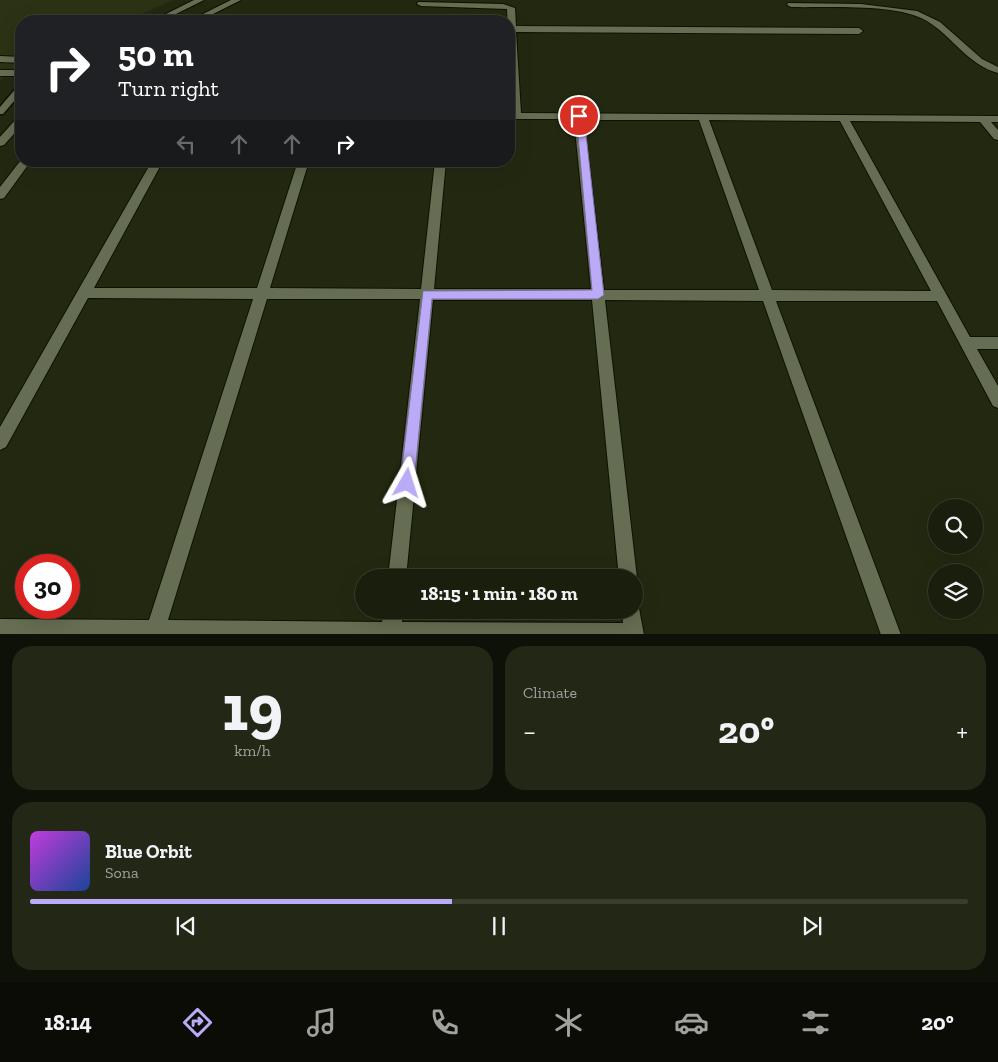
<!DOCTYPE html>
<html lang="en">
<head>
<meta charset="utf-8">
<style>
	body { margin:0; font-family:"Zilla Slab",serif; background:#232716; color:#f1f3f6; height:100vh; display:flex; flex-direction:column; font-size:19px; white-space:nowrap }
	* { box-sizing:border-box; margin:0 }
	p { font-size:16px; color:#9fa29d }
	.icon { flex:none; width:28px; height:28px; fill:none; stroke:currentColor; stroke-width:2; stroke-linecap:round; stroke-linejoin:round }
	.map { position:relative; height:634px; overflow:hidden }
	.sheet { display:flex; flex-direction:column; gap:12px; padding:12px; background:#0e1107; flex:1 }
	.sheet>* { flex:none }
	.guide { position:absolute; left:15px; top:15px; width:500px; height:152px; border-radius:20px; box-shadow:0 5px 20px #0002,0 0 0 1px #383d2e; background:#202124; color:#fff; overflow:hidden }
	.controls { position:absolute; left:928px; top:499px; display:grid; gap:10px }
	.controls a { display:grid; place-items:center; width:55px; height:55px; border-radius:50%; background:#1a1f0d; box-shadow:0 5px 20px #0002,0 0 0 1px #383d2e; font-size:25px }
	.speed { position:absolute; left:15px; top:554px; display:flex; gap:10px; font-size:25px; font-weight:700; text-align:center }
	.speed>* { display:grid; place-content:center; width:65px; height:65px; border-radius:50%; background:#1a1f0d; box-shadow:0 5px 20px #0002,0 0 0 1px #383d2e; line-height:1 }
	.speed .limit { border:8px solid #d22; background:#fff; color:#111 }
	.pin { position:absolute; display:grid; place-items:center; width:42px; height:42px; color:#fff; margin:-21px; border:2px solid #fff; border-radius:50%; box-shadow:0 1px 5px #0007 }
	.me { position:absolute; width:55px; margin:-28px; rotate:6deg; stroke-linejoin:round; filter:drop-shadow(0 0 4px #0008) }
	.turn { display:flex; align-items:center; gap:18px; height:105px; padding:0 20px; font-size:22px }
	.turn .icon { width:65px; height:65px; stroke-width:2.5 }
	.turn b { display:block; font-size:35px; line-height:42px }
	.lanes { display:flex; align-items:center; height:48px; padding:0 20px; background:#0003; justify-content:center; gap:25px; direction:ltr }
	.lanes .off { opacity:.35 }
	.big { font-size:38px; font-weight:800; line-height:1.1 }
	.sheet .widget { flex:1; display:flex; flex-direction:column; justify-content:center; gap:8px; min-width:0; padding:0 18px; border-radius:20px; background:#232716 }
	.sheet .dial { align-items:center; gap:0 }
	.dial b { font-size:65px; line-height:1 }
	.song { display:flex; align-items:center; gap:15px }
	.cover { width:60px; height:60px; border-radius:8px; background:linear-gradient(135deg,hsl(290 70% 55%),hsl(220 70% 35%)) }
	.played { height:5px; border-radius:2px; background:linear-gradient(90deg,#bbaaf6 45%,#383d2e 45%) }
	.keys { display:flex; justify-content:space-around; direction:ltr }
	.heat { display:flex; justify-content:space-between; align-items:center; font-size:28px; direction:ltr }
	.sheet .tiles { flex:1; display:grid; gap:12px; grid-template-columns:1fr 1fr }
	.widget:last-child { grid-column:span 2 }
	.trip { position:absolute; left:355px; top:569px; width:288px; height:50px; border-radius:25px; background:#1a1f0d; box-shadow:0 5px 20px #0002,0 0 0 1px #383d2e; font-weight:800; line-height:50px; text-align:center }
	.tab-bar { display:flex; height:80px; justify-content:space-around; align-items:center; background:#0a0c05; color:#9fa29d }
	.tab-bar .icon { width:35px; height:35px }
	.tab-bar .selected { color:#bbaaf6 }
	.tab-bar b { font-size:22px; color:#f1f3f6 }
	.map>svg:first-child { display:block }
	.built { fill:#2c3314 }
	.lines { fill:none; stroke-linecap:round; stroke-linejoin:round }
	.service-casing { stroke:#0d1200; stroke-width:3 }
	.minor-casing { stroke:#0d1200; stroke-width:2 }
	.tertiary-casing { stroke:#0d1200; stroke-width:2 }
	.secondary-casing { stroke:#0d1200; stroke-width:2 }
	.service { fill:#656d52; fill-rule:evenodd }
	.minor { fill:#656d52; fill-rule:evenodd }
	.tertiary { fill:#656d52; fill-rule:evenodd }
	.secondary { fill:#656d52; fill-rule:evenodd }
	.route { fill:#bbaaf6; stroke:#7a6ea0 }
</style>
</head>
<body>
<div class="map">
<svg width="998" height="635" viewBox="0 0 998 635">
	<rect width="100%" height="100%" fill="#232911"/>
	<path class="built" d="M0,0H173L126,21H21V68L5,76L0,81Z"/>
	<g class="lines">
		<defs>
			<path id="service" d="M18,86H21V93L3,114H0V107Z"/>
			<path id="minor" d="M418,2L503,4L515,8L516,26L859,28L863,31L859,34L516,32L521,113L998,116V122H991L998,130V140L994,139L980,122L850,121L970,337H998V349H977L998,386V408L993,406L937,301H776L901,635H881L763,301L605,300L637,578L634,585V578H619L592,300H433L406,578H388L420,299H267L168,620L382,622L384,610H402V622L623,623L622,610H634V602L638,603L644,635H0V619L149,620L253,299L88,298L6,447L0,450V427L152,161H163L94,288H257L298,161H309L270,288L421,289L435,161H446L434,289H591L574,119H509V113H511L507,9L421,6L417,4ZM584,120H699L759,290H604ZM709,120L840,121L931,291L772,290Z
				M788,3L861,4L917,11L940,22L982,59L998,67V73C968,65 953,37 927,21C897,3 827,8 791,7L787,5Z"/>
			<path id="tertiary" d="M0,56L21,57V63L0,62Z
				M0,70H21V76H0Z"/>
			<path id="secondary" d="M194,0H204L162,21H152Z
				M231,0H241L199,21H189Z
				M21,117V126L4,145L0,146V137L17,118Z
				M21,160L31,161L4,198L0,199V187Z"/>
		</defs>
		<use href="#service" class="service-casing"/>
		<use href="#minor" class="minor-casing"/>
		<use href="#tertiary" class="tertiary-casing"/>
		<use href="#secondary" class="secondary-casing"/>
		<use href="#service" class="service"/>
		<use href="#minor" class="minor"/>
		<use href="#tertiary" class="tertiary"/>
		<use href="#secondary" class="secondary"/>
	</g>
	<path class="route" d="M576,114L584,116L604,295L598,299H432L414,483L412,488L407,490L402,488L400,483L423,291L592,290Z"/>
</svg>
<div class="controls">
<a><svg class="icon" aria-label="search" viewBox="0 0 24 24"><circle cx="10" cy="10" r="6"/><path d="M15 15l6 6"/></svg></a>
<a><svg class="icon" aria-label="layers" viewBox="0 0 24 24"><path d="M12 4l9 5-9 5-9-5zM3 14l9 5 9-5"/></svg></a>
</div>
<div class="speed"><div class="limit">30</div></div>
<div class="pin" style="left:579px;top:116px;background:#d93025"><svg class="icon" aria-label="arrive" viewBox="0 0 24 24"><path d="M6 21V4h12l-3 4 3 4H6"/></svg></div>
<svg class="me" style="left:407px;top:483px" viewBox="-20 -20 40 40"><path d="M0-17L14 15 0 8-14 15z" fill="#bbaaf6" stroke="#fff" stroke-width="4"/></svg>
<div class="trip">18:15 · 1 min · 180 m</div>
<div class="guide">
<div class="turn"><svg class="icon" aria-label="right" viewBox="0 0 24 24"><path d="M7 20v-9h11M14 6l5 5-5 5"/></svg><div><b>50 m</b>Turn right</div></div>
<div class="lanes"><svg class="icon off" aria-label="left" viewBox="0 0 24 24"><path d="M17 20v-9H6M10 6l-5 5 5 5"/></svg><svg class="icon off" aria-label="ahead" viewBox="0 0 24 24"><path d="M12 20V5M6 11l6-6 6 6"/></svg><svg class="icon off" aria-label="ahead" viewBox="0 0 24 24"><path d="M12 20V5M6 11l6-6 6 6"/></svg><svg class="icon" aria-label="right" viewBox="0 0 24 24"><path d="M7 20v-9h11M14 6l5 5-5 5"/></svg></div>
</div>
</div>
<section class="sheet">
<div class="tiles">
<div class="widget dial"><b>19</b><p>km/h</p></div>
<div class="widget"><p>Climate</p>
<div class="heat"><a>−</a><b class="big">20°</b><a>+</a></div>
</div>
<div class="widget">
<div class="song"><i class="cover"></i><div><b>Blue Orbit</b><p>Sona</p></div></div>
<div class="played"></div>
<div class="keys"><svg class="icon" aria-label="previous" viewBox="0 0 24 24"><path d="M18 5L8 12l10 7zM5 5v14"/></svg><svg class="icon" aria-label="pause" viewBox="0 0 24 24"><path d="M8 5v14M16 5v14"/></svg><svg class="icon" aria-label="next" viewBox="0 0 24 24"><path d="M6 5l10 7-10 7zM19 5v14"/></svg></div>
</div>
</div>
</section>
<nav class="tab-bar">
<b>18:14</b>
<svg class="icon selected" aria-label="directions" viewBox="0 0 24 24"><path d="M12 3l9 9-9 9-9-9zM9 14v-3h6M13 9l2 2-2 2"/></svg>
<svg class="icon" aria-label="music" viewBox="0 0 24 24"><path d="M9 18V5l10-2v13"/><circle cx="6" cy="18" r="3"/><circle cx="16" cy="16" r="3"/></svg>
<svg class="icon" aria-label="phone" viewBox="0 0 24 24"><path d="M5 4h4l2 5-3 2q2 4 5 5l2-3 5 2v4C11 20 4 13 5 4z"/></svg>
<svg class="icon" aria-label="climate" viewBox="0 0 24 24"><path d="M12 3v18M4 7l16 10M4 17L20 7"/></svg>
<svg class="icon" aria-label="car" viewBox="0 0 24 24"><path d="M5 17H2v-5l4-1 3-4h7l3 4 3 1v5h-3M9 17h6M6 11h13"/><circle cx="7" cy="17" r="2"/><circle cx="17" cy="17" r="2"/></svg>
<svg class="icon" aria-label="filters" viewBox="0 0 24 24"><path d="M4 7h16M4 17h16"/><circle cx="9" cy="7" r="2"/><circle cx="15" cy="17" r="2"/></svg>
<b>20°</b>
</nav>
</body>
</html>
